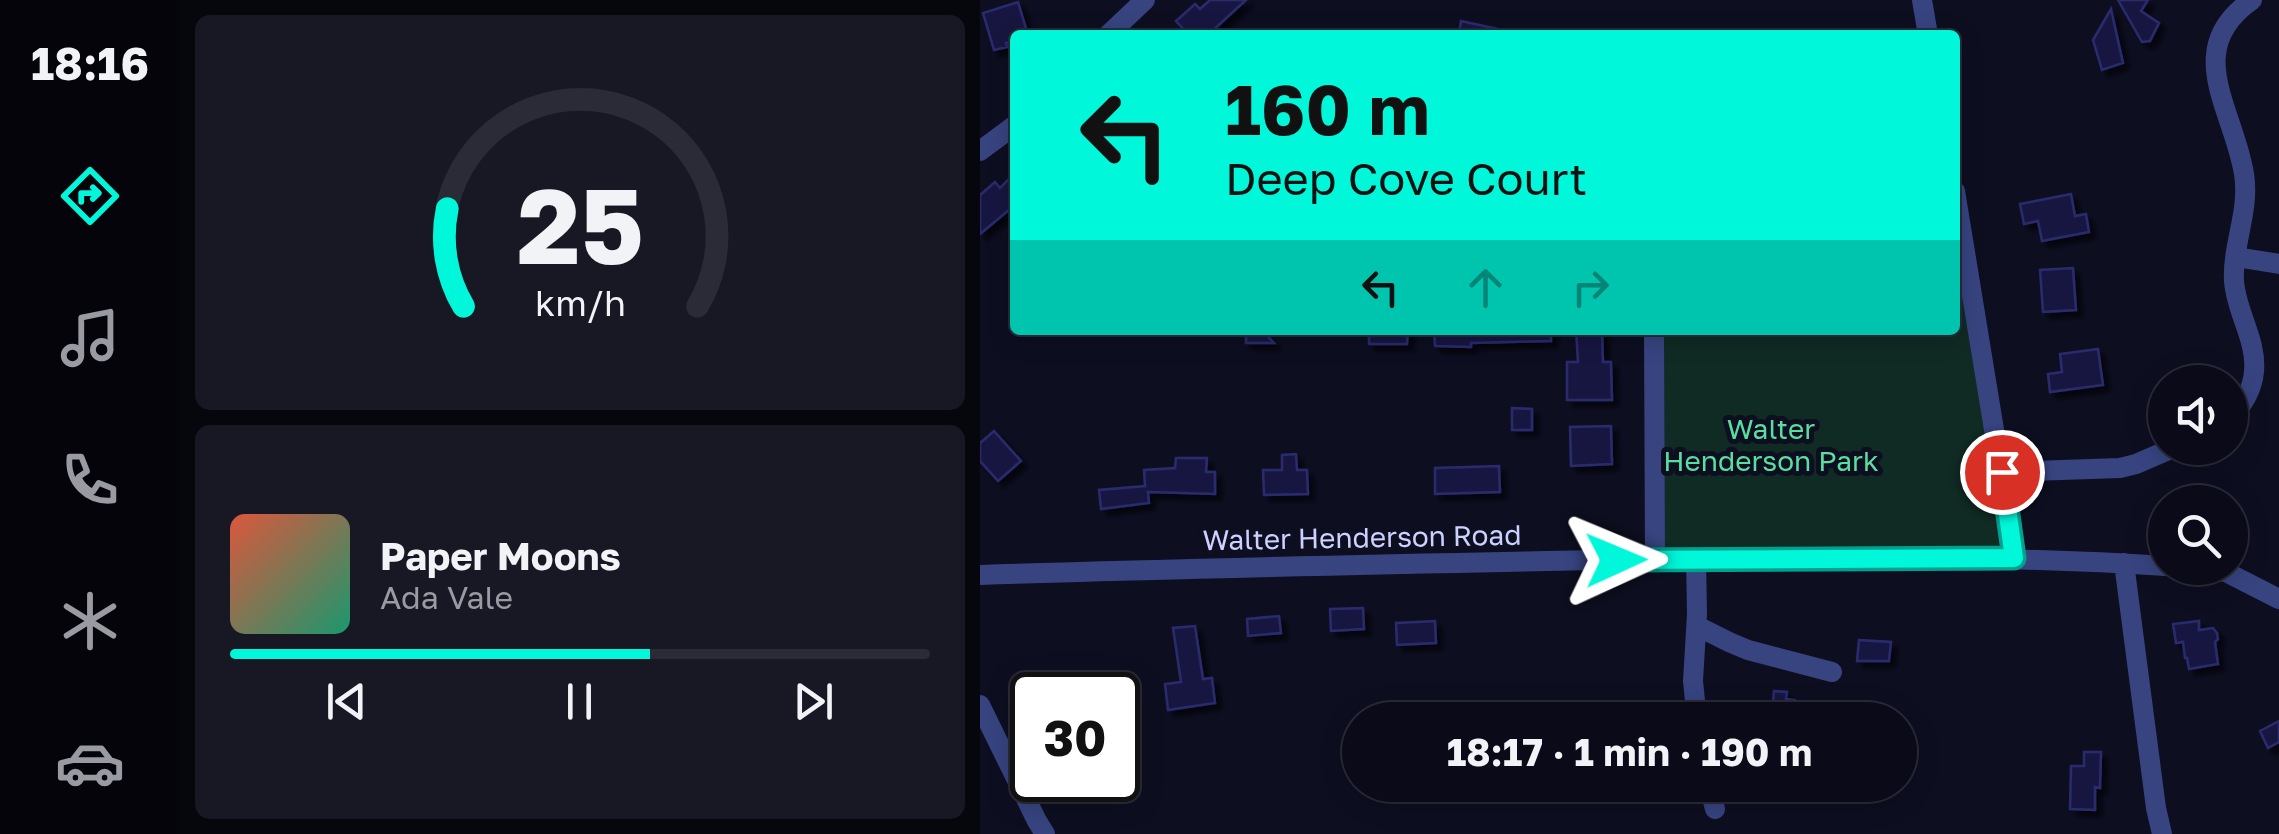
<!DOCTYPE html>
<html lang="en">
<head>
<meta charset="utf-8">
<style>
	body { margin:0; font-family:"Golos Text",sans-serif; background:#181825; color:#f1f3f6; height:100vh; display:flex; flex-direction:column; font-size:38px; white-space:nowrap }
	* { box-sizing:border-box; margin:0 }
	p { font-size:32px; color:#999aa2 }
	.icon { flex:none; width:55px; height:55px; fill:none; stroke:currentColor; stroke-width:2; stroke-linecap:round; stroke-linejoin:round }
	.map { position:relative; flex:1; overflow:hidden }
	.side { display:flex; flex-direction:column; gap:15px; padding:15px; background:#06060d; width:800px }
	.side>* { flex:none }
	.banner { position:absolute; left:30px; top:30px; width:950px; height:305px; border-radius:10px; box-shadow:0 5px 25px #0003,0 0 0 2px #2a2b37; background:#00f7da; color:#111; overflow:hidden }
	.tools { position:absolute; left:1168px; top:365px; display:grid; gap:20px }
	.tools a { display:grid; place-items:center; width:100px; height:100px; border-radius:50%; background:#0a0a18; box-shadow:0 5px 25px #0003,0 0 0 2px #2a2b37; font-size:50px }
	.speed { position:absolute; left:30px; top:672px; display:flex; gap:20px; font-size:50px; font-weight:700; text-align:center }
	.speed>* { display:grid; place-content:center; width:130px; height:130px; border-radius:50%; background:#0a0a18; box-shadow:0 5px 25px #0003,0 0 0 2px #2a2b37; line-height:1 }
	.speed .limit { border:5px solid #111; border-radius:15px; background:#fff; color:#111 }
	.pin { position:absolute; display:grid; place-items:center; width:85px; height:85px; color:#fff; margin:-42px; border:5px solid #fff; border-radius:50%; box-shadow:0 2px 10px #0007 }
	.me { position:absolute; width:110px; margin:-55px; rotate:89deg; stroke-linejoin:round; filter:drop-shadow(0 0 8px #0008) }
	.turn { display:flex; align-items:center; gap:35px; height:210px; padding:0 50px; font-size:45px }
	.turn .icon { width:130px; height:130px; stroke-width:2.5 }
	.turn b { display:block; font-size:70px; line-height:85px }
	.lanes { display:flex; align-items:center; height:95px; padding:0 50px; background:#0003; justify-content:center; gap:50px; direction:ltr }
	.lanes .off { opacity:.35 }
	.side .tile { flex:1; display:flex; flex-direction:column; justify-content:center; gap:15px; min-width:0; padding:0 35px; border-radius:15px; background:#181825 }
	.side .dial { align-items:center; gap:0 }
	.dial svg { height:260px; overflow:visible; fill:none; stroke:#2a2b37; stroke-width:7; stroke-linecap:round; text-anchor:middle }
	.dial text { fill:#f1f3f6; stroke:none }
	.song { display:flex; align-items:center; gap:30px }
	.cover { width:120px; height:120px; border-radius:15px; background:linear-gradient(135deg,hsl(10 70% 55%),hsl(160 70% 35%)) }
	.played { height:10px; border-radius:5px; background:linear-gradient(90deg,#00f7da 60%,#2a2b37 60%) }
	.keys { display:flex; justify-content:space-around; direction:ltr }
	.trip { position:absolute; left:362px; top:702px; width:575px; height:100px; border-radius:50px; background:#0a0a18; box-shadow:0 5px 25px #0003,0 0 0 2px #2a2b37; font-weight:700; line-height:100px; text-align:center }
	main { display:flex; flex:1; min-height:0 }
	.tab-bar { display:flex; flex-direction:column; width:180px; justify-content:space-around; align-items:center; background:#04040a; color:#999aa2 }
	.tab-bar .icon { width:70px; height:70px }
	.tab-bar .selected { color:#00f7da }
	.tab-bar b { font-size:45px; color:#f1f3f6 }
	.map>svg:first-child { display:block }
	.green { fill:#102a24 }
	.building { fill:#191941; stroke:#2a2c6e; stroke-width:2.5; filter:url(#shadow) }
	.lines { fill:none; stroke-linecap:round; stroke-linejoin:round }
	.minor { stroke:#374480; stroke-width:20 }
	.route-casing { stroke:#00a18e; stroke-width:25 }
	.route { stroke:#00f7da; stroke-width:18 }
	.labels { text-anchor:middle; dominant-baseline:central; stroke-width:10; stroke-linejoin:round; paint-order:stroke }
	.park-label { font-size:28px; fill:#58dfa0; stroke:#0d0e20 }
	.street-label { font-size:28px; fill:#ccd1ff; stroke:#0d0e20 }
</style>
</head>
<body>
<main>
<nav class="tab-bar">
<b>18:16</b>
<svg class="icon selected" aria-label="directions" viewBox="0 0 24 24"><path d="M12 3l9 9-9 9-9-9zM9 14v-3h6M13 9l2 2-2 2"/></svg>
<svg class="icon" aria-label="music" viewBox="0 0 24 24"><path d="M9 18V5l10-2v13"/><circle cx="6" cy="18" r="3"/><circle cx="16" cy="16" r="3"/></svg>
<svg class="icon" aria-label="phone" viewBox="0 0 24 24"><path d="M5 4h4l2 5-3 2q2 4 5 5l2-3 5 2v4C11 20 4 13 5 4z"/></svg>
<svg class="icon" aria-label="climate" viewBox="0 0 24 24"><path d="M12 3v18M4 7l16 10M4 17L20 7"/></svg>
<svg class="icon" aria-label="car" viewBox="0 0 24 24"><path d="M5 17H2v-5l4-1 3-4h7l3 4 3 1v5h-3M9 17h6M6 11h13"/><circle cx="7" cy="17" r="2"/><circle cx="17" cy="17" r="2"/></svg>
</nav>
<section class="side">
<div class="tile dial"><svg viewBox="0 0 100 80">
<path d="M14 69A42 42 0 1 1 86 69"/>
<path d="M14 69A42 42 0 0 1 9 39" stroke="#00f7da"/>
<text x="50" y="56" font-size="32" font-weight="700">25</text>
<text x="50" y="72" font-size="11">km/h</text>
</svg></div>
<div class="tile">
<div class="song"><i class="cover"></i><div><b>Paper Moons</b><p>Ada Vale</p></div></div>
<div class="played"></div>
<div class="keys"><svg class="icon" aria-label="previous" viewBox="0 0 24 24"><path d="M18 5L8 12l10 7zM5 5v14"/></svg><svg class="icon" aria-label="pause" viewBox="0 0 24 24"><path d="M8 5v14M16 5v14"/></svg><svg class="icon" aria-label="next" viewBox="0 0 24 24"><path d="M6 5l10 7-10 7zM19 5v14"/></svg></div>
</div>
</section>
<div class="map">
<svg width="1299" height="834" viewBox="0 0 1299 834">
	<defs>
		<filter id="shadow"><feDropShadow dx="6" dy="6" stdDeviation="2.5" flood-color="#0009"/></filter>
	</defs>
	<rect width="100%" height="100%" fill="#0d0e20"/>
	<path class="green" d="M975,250L1034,557L676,559L675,330H975Z"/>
	<path class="building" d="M230,0H266L228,35H209L196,21L215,4L220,9Z
		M1138,0H1168L1161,11L1179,23L1170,41L1162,42Z
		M38,2L48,35H35V41L26,43L27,47L14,50L3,13Z
		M1131,9L1143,63L1122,70L1113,40Z
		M481,21L518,29V35H479Z
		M35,173V205L0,234V195L15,182L20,188Z
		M1091,194L1095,216L1106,214L1109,232L1062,241L1058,221L1044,224L1040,204Z
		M1093,268L1096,310L1063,312L1060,270Z
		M266,330H282L294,343H266Z
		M389,330H428L427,344H389Z
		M454,330H571V341L491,343V347L455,346Z
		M596,330H622L623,362H631L632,400H587V362H598Z
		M1118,349L1123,385L1070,392L1068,374L1082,372L1080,354Z
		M532,408L552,409V430H532Z
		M631,426L632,464L591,466L590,427Z
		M14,431L41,461L18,481L0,461V443Z
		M316,454L317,470H327L328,494L284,495L283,470H302V455Z
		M196,458H227L226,472H235V494L168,492L169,503L121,509L119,490L165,486L164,470L195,468Z
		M519,466L520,492L455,494V468Z
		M383,608L384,629L351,631L350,609Z
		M299,616L301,633L268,636L267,619Z
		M455,621L456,643L417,645L416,623Z
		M1219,621V630L1233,628L1237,633L1238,639L1235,642L1238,664L1209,669L1207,658H1205L1203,642L1196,643L1193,624Z
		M215,626L223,679L232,678L235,703L188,710L185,684L201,682L193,628Z
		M879,640L911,642L909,661H877Z
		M794,691L807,692L806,699L815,700L816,720H791Z
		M1299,721V742L1288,748L1280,731Z
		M1104,752H1121L1120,788L1115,787V810L1090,809L1091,766H1104Z"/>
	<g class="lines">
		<path class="minor" d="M942,0L948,35
			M128,35L165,0
			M0,151L35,125
			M975,191L1035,558
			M1256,257L1299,264
			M674,330L675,559
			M1250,417C1263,406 1273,388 1274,371C1277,340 1256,312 1254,281C1252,245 1270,211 1264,174C1254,110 1201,49 1272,0
			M1022,472L1140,468L1156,464L1193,448
			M716,559L717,614L713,681L717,720
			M1144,563L1176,808L1182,834
			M1208,568L1246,572L1299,599
			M0,575C206,568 413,564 619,560C808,557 997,554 1185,566
			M717,626L749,642L768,650L852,672
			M0,705L57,821L65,834
			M729,785L735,809"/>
	</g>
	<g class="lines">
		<defs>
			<path id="route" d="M636,560L1034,558L1022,472"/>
		</defs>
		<use href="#route" class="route-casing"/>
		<use href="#route" class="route"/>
	</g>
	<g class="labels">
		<g class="park-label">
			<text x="791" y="428">Walter<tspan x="791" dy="32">Henderson Park</tspan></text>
		</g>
		<g class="street-label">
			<text transform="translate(382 537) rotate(-1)">Walter Henderson Road</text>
		</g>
	</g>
</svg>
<div class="tools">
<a><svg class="icon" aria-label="sound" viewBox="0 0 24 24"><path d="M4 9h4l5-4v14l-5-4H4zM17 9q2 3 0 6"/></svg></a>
<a><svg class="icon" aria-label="search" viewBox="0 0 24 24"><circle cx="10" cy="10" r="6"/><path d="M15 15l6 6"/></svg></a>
</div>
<div class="speed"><div class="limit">30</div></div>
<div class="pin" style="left:1022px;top:472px;background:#d93025"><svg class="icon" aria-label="arrive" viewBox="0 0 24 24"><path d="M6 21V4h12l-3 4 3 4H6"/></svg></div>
<svg class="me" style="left:636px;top:560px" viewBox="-20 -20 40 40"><path d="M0-17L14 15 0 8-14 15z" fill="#00f7da" stroke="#fff" stroke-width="4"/></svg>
<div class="trip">18:17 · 1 min · 190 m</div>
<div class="banner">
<div class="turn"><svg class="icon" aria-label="left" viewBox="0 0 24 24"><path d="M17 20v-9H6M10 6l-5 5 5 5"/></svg><div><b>160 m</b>Deep Cove Court</div></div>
<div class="lanes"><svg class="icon" aria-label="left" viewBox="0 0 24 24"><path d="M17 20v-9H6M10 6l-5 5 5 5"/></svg><svg class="icon off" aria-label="ahead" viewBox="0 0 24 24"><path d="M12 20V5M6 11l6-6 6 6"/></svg><svg class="icon off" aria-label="right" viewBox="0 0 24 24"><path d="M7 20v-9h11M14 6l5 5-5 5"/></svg></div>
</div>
</div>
</main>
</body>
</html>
